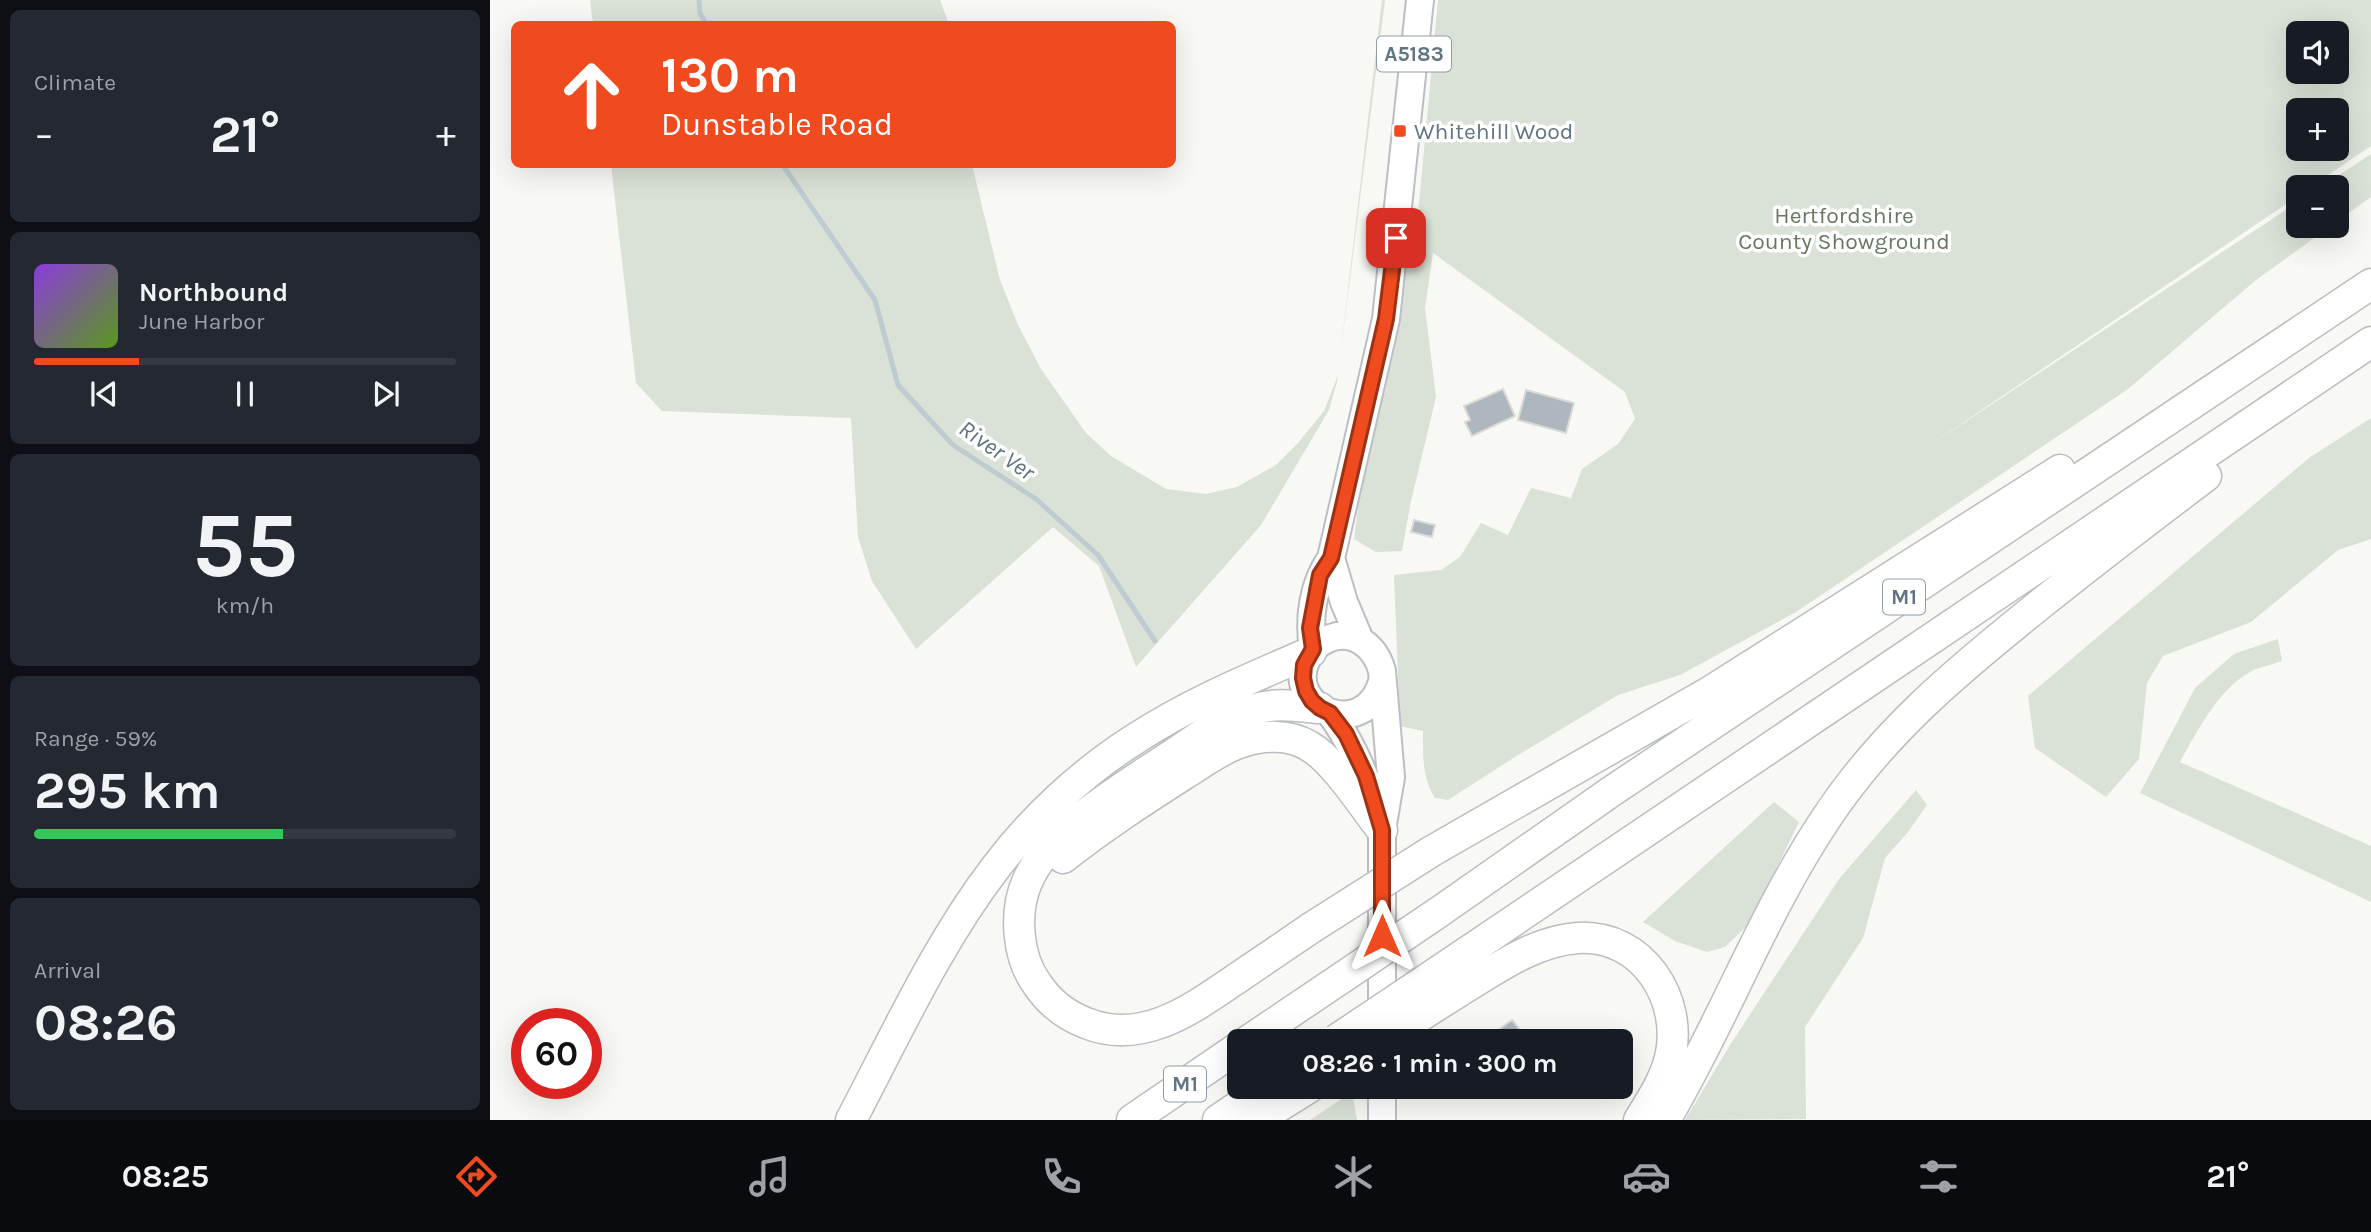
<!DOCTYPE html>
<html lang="en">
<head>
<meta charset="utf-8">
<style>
	body { margin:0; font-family:Karla,sans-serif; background:#242831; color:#f1f3f6; height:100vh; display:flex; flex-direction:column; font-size:26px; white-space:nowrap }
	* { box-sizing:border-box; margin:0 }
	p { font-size:23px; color:#9ea1a6 }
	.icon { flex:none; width:38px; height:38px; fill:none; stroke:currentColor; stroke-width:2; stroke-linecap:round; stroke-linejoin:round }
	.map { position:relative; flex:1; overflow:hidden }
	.sheet { display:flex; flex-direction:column; gap:10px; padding:10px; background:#0d0f14; width:490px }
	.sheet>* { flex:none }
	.hud { position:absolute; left:21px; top:21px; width:665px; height:147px; border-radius:10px; box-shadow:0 7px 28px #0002; background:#f04b1e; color:#fff; overflow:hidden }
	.controls { position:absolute; left:1796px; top:21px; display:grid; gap:14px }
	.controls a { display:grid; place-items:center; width:63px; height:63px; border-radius:10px; background:#171b24; box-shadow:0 7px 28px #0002; font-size:35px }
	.speed { position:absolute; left:21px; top:1008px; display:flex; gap:14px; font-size:35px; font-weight:700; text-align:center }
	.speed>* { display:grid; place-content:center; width:91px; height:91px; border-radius:50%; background:#171b24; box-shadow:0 7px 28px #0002; line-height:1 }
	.speed .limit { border:10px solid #d22; background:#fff; color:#111 }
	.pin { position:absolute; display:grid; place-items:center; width:60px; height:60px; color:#fff; margin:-30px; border-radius:14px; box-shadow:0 4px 10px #0006 }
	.me { position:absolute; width:77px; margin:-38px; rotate:0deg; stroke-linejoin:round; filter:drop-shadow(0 0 5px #0008) }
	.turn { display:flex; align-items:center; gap:24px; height:147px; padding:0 35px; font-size:32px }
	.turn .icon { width:91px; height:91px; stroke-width:2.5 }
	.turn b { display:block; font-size:49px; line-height:60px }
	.big { font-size:52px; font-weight:700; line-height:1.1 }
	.sheet .card { flex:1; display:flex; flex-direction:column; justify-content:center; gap:10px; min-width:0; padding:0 24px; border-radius:10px; background:#242831 }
	.sheet .dial { align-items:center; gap:0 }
	.dial b { font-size:91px; line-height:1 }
	.song { display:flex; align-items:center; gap:21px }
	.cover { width:84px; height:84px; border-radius:10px; background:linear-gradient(135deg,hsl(270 70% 55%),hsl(90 70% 35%)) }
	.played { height:7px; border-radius:4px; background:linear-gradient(90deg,#f04b1e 25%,#363941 25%) }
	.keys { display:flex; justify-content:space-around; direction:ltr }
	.heat { display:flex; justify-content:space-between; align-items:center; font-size:38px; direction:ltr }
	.charge { height:10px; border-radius:5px; background:linear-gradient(90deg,#34c759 59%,#363941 0) }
	.trip { position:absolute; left:737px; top:1029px; width:406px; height:70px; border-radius:10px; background:#171b24; box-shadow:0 7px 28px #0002; font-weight:700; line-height:70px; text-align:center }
	.menu { display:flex; height:112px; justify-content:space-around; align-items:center; background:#090b0e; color:#9ea1a6 }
	.menu .icon { width:49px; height:49px }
	.menu .current { color:#f04b1e }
	.menu b { font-size:32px; color:#f1f3f6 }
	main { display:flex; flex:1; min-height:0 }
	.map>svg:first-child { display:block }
	.green { fill:#dae1d6; fill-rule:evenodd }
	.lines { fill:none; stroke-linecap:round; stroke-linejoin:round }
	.stream { stroke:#bfcbd0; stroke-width:5 }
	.building { fill:#aeb7bd; stroke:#dadad8; stroke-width:2 }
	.primary-casing { stroke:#bbbfc3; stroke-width:30 }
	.highway-casing { stroke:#babec1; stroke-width:33 }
	.primary { stroke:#fff; stroke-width:26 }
	.highway { stroke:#fff; stroke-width:30 }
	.highway-bridge-casing { stroke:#babec1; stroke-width:33; stroke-linecap:butt }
	.highway-bridge { stroke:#fff; stroke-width:30 }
	.route-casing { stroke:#9c3114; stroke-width:18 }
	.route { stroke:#f04b1e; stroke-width:12 }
	.poi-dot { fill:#f04b1e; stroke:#fff; stroke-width:2.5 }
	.labels { text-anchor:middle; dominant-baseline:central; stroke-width:7; stroke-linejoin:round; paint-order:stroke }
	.shield { fill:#fff; stroke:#909ea8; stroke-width:2 }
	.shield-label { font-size:21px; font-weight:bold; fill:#617583 }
	.poi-label { font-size:23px; fill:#617583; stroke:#fff; text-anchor:start }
	.park-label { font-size:23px; fill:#667a61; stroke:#fff }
	.water-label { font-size:24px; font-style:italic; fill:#5c757d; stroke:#fff }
</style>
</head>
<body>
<main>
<section class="sheet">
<div class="card"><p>Climate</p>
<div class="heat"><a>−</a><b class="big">21°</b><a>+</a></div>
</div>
<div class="card">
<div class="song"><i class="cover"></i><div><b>Northbound</b><p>June Harbor</p></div></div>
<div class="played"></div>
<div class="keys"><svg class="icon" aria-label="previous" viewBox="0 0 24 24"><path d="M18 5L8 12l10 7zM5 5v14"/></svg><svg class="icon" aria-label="pause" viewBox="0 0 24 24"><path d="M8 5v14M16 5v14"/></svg><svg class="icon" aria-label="next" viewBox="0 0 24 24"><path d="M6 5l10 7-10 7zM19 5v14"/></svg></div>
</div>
<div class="card dial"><b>55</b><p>km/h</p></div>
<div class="card"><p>Range · 59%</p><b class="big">295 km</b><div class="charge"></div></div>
<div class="card"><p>Arrival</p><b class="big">08:26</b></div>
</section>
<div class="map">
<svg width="1881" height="1120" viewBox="0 0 1881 1120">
	<rect width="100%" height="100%" fill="#f8f8f5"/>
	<path class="green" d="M100,0H450L459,24H103Z
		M892,0H895L847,382L839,410L771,525L646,667L609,566L563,527L426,649L382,581L368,537L361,418L172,411L146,383L121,165H482L510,280L528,325L551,369L596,433L621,456L676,489L716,494L747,487L786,465L808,443L834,411L848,375Z
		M948,0H1881V146L1820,187H1808V196L1437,447L1808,202V226H1841L1766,280L1638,389L1306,612L1190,675L1128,695L1028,755L958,800L945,798C932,778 933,755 933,731L910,726L904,575L951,570L970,557L991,523L1018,535L1041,488L1081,498L1092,469L1128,444L1145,419L1135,392L943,253L935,308L946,397L921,501L912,551L886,552L864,539L877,440L928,214ZM1808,33H1846V72H1808ZM1808,110H1846V149H1808Z
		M1881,154V197L1846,222V187H1831Z
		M1881,418V539L1848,550L1761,622L1673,656L1657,683L1649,759L1616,797L1545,748L1538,696L1819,458Z
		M1788,639L1792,661C1784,664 1774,666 1766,669C1731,684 1707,731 1690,762L1881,846V902L1650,793L1705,688L1744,654Z
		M1426,790L1437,805L1418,832L1395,858L1373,938L1315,1027L1316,1119L1195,1120L1240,1045L1349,879Z
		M1284,802L1309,822L1260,923L1235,947L1217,952L1185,941L1153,922Z
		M862,1092L867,1120H820Z"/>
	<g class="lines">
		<path class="stream" d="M209,0L210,13L216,24
			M292,164L385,300L408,385L463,445L546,499L608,555L665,641"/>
	</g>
	<path class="building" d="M1013,389L1025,416L982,436L975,422L980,420L974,406Z
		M1036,390L1084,403L1076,433L1028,420Z
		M924,520L945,525L942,537L921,532Z
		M1022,1020L1031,1031L1018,1041H1014L1007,1031Z"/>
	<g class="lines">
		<defs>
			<path id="primary" d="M841,558L854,602L870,640
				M823,649C818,617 823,584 841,558L896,319L930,0
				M892,682C874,743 793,708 817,659C821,649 830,642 840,638C865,629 886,648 892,671L901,777L892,830V1026
				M840,713C865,747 878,782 890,822
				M892,1120V1087"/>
			<path id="highway" d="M942,851L1221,691L1570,470
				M573,858C612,827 654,800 696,773C714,762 732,748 752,742C773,735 800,734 819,746C844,760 873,806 892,830
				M949,912L1122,791L1881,284
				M821,928C796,945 771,962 746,979C702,1009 652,1046 596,1023C575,1015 559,1002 547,984C527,957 524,912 537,882C558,831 634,787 679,757C705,740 732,719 762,710C785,702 806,706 830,708
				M952,969L1881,342
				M968,992C1005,970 1043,941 1088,938C1153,934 1194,1000 1180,1058C1174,1081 1161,1101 1149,1120
				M758,1041L853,977
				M361,1120C406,1035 447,944 506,867C543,818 593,772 645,739C700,703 761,678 821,652
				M642,1120L749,1047
				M728,1120L777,1087
				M767,1120L820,1087
				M1175,1120C1233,1022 1272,915 1335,820C1392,733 1467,671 1548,606C1603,562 1659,519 1716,476"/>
		</defs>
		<use href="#primary" class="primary-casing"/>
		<use href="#highway" class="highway-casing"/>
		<use href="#primary" class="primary"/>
		<use href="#highway" class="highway"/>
		<defs>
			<path id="highway-bridge" d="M821,928L942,851
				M853,977L949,912
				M846,1040L952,969
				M891,1041L968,992"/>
		</defs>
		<use href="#highway-bridge" class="highway-bridge-casing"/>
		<use href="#highway-bridge" class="highway-bridge"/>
	</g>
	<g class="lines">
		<defs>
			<path id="route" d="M892,936V830L876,776L856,734L840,713L830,708L822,701L816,691L813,678L814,665L823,649L820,628L830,575L841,558L896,319L906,238"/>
		</defs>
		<use href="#route" class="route-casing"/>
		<use href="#route" class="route"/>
	</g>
	<rect class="poi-dot" x="903" y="124" width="14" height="14" rx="3.5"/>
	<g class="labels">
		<g class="shield">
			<rect x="887" y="36.5" width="74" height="35" rx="5"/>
			<rect x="1393" y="579.5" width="42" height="35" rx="5"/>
			<rect x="674" y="1066.5" width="42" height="35" rx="5"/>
		</g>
		<g class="shield-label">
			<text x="924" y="54">A5183</text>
			<text x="1414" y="597">M1</text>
			<text x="695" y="1084">M1</text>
		</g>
		<g class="poi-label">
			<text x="924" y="131">Whitehill Wood</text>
		</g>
		<g class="park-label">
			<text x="1354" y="215">Hertfordshire<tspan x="1354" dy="26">County Showground</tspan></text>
		</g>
		<g class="water-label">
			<text transform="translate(507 450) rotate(35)">River Ver</text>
		</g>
	</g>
</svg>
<div class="controls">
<a><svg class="icon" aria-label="sound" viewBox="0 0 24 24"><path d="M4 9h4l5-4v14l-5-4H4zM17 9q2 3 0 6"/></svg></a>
<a>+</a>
<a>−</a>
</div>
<div class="speed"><div class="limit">60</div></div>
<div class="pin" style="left:906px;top:238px;background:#d93025"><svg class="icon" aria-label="arrive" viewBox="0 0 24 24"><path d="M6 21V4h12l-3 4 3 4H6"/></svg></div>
<svg class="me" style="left:892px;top:936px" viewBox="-20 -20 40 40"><path d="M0-17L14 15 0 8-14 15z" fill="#f04b1e" stroke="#fff" stroke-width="4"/></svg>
<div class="trip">08:26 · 1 min · 300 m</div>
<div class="hud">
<div class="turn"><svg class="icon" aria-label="ahead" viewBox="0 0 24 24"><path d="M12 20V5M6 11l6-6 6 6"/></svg><div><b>130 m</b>Dunstable Road</div></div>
</div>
</div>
</main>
<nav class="menu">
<b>08:25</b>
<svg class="icon current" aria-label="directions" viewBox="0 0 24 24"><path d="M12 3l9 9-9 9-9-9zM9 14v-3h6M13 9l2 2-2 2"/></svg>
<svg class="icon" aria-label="music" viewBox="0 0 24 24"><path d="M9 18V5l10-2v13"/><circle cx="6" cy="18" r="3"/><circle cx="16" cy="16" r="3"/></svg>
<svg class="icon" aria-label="phone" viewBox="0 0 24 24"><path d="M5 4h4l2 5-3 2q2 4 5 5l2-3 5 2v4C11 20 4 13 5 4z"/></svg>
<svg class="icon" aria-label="climate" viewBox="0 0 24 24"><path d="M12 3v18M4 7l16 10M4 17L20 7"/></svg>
<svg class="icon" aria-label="car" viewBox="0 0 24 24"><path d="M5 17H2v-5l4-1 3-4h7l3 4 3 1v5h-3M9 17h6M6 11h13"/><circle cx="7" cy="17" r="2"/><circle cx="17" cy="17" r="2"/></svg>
<svg class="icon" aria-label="filters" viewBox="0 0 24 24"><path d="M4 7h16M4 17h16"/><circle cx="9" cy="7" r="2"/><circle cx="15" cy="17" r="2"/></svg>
<b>21°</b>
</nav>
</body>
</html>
